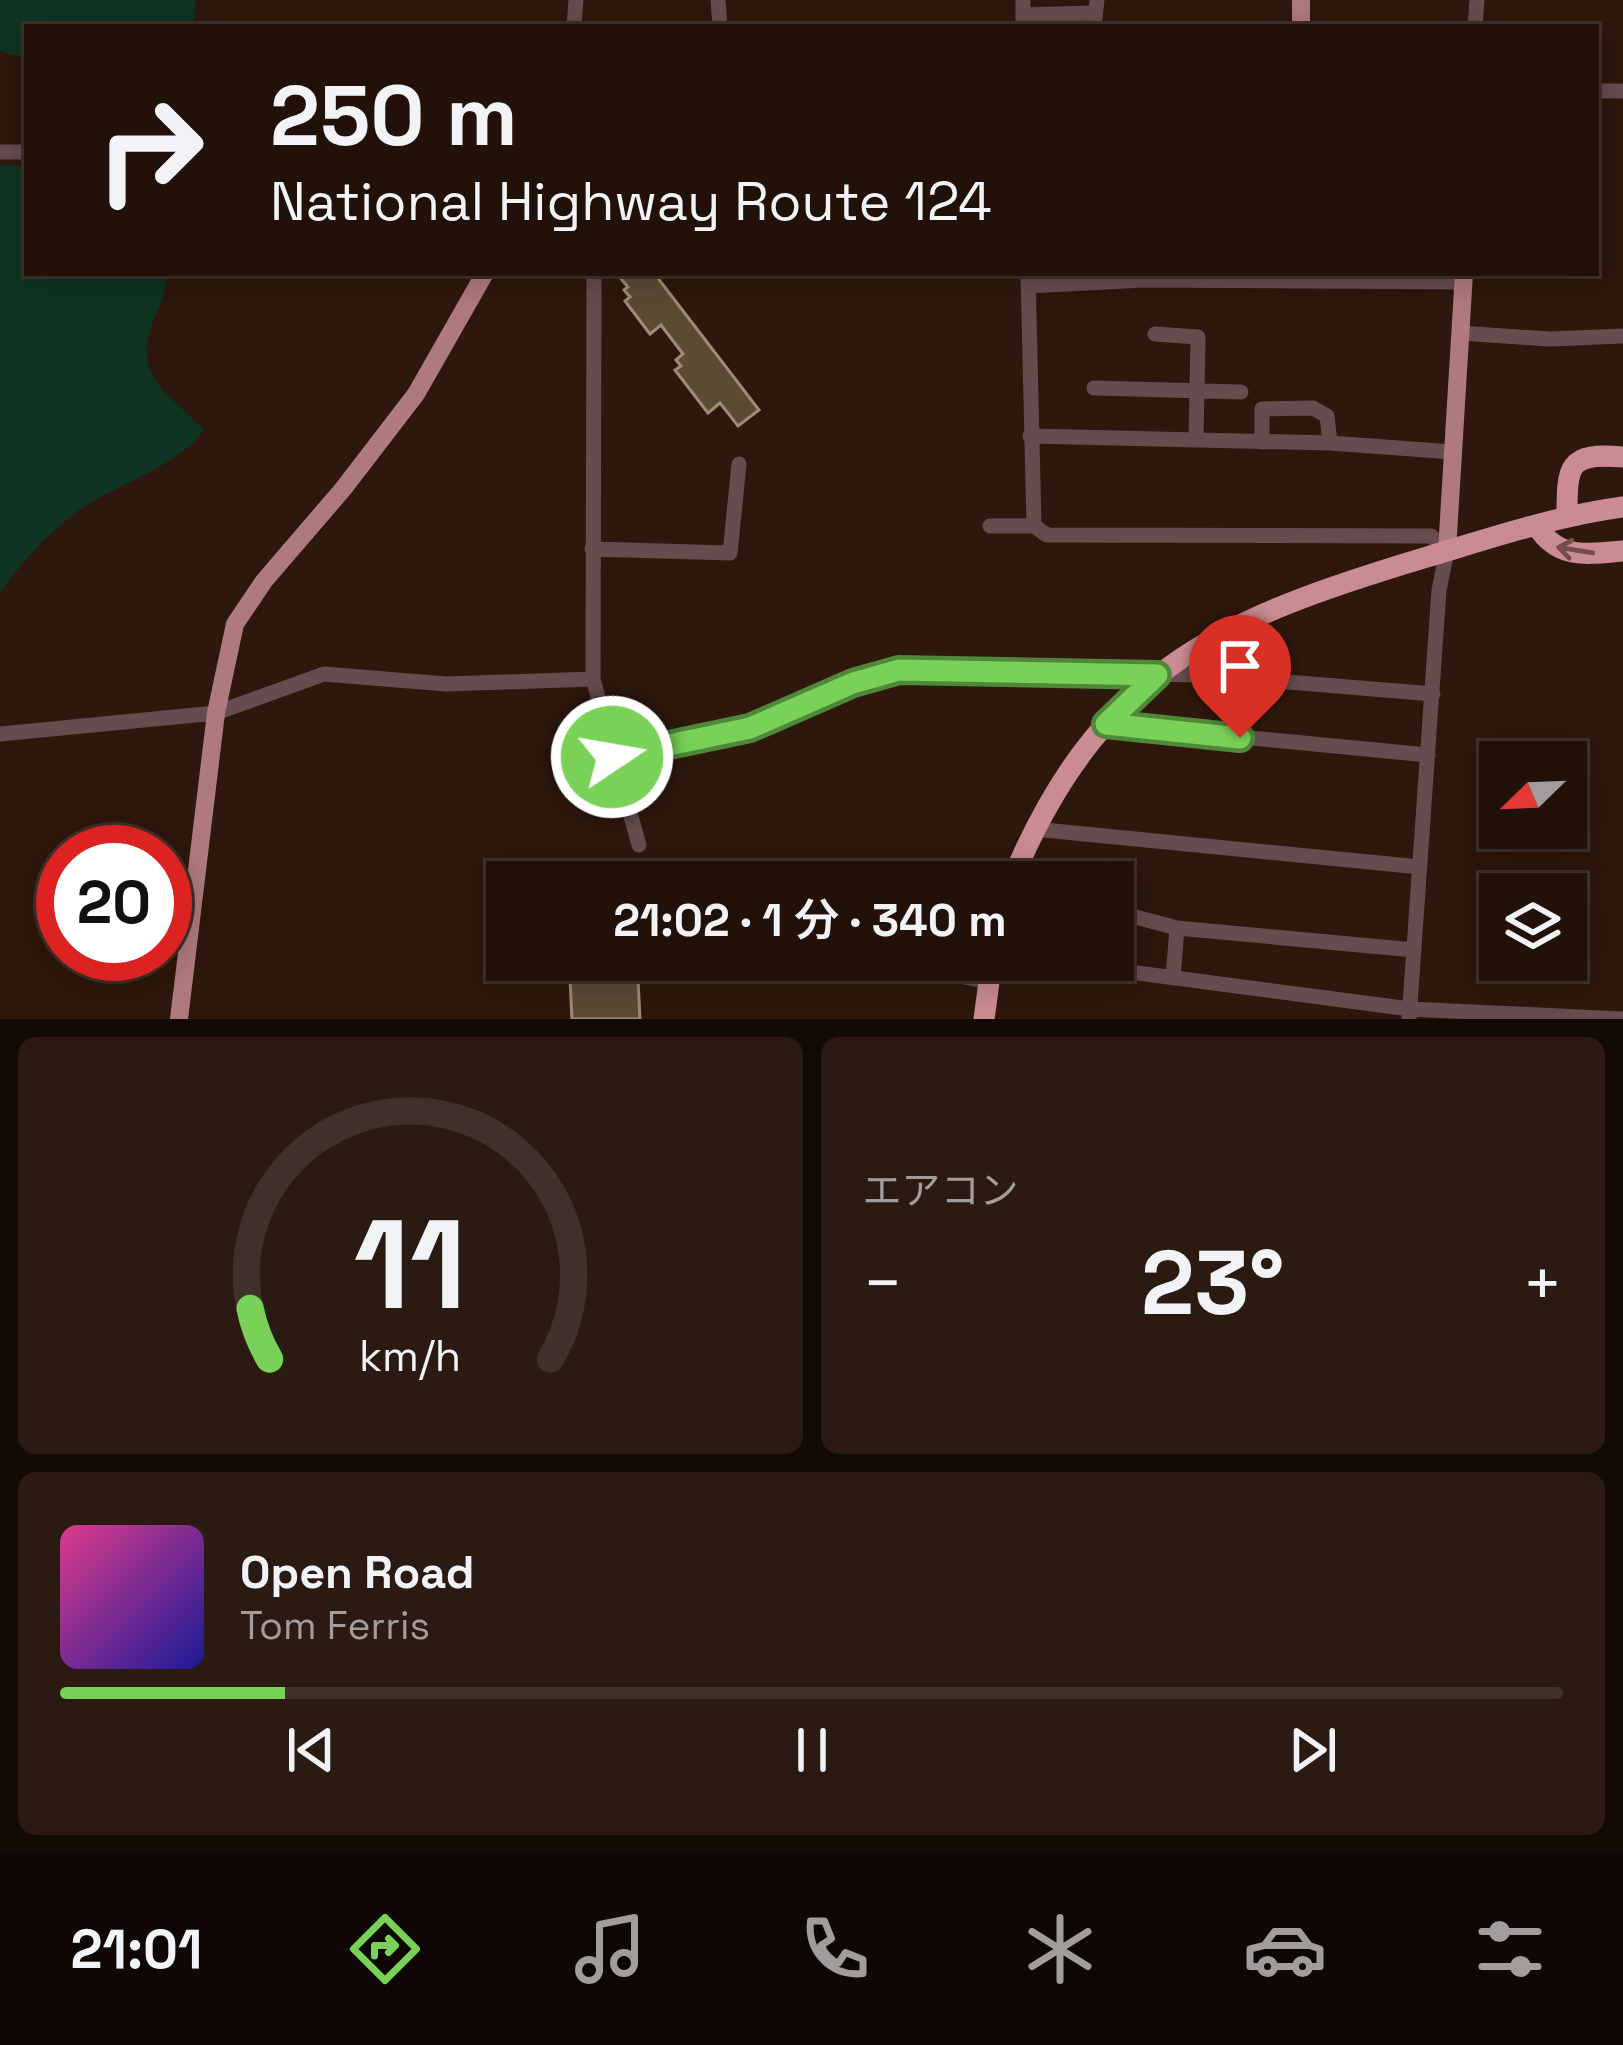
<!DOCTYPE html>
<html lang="ja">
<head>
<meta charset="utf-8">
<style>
	body { margin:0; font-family:"Space Grotesk","Noto Sans JP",sans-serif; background:#2a1a12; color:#f1f3f6; height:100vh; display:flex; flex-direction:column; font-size:45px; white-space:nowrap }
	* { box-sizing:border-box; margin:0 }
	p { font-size:39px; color:#a29d9c }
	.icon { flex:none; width:66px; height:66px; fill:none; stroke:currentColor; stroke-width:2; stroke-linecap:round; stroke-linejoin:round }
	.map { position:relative; height:1019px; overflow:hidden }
	.sheet { display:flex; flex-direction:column; gap:18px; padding:18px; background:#130905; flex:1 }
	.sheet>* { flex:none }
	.top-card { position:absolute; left:24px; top:24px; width:1575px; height:252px; border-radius:0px; box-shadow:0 6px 30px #0003,0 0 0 3px #3f312a; background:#221109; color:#f1f3f6; overflow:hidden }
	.needle { width:78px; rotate:247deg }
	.buttons { position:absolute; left:1479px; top:741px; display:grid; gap:24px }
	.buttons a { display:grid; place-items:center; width:108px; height:108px; border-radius:0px; background:#221109; box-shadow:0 6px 30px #0003,0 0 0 3px #3f312a; font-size:60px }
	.speed { position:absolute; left:36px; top:825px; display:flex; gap:24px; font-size:60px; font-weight:700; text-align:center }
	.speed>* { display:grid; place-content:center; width:156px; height:156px; border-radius:50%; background:#221109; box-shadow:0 6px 30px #0003,0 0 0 3px #3f312a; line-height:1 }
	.speed .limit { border:18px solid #d22; background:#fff; color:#111 }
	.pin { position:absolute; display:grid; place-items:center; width:102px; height:102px; color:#fff; margin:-123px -51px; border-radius:50% 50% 50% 0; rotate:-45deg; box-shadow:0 0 12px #0007 }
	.pin .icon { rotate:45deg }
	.me { position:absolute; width:132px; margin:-66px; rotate:78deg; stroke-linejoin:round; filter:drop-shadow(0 0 9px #0008) }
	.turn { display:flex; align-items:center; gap:42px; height:252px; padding:0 48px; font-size:54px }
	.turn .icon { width:156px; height:156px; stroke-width:2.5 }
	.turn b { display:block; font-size:84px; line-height:102px }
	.big { font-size:90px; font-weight:600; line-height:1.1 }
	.sheet .card { flex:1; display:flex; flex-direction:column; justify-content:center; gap:18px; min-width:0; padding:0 42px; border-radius:18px; background:#2a1a12 }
	.sheet .dial { align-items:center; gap:0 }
	.dial svg { height:312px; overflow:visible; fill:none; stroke:#3f312a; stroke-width:7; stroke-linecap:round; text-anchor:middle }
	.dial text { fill:#f1f3f6; stroke:none }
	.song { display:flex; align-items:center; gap:36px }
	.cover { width:144px; height:144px; border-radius:18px; background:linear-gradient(135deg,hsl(330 70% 55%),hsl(240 70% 35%)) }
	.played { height:12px; border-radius:6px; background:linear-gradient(90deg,#79d157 15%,#3f312a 15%) }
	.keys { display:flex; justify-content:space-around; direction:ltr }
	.heat { display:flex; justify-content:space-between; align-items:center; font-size:66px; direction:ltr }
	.sheet .tiles { flex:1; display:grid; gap:18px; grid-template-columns:1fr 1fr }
	.card:last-child { grid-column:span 2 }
	.trip { position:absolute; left:486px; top:861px; width:648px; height:120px; border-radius:0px; background:#221109; box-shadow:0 6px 30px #0003,0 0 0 3px #3f312a; font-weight:600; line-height:120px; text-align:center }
	.dock { display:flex; height:192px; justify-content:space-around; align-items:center; background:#0e0704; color:#a29d9c }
	.dock .icon { width:84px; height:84px }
	.dock .on { color:#79d157 }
	.dock b { font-size:54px; color:#f1f3f6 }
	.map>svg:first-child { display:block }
	.green { fill:#0f3423 }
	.building { fill:#5c4a34; stroke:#9f8b73; stroke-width:3 }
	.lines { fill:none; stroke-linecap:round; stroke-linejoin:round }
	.minor { stroke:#664c4e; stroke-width:15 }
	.major { stroke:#ae7a7e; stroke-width:18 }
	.highway { stroke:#ca8c91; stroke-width:21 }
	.oneway { stroke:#774d4a }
	.route-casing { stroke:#4f8839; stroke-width:30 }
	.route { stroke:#79d157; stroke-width:21 }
</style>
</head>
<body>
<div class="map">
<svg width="1623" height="1019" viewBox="0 0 1623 1019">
	<rect width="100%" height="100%" fill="#2e170c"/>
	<path class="green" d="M0,0H196L194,21L140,27H27V59L0,51Z
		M0,165L27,166V273H164C168,290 161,302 154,319C130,378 170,393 204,430C173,470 119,482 78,511C47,534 23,561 0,592Z"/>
	<path class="building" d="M616,273H654L759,410L738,426L720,403L708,413L675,370L681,366L676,360L683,354L661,325L650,334L625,301L630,297L624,290L628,287Z
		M633,869L634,882H577V872Z
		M569,960H637L640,1019H572Z"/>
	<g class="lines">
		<path class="minor" d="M718,0L720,27
			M1023,0V27
			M1024,15L1093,13
			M574,27L576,0
			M1094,27L1097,0
			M1475,27L1477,0
			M1596,91H1623
			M0,152H27
			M594,273L593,679L639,845
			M1028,273L1034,526
			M1028,286L1144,280L1463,282
			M1460,333L1550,339L1623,336
			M1155,334L1198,337L1196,440
			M1094,388L1241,392
			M1030,436L1330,443L1453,452
			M1262,442V409L1313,408L1327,416L1330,443
			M990,526H1034L1047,535L1431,536L1447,551L1439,590L1409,1019
			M592,549L730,553L739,464
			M1106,724L1428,755
			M0,734L216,713L324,674L446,684L593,679
			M612,757L750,728L853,683L899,670L1202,675L1433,694
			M1034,829L1420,867
			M1113,911L1177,928L1414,950
			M905,960L921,968L989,982
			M1039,960L1410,1009L1623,1019
			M1173,978L1177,928"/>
		<path class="major" d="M1301,0V27
			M1447,551L1464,273
			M179,1019L216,713L235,624L264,581L343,489L416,394L485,273"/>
		<path class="highway" d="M1567,517C1567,466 1567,452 1623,457
			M1537,526C1558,560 1588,554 1623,551
			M1011,882C1099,670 1220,619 1427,557C1491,538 1556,516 1623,507
			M984,1019L992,960"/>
	</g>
	<defs><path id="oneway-shaft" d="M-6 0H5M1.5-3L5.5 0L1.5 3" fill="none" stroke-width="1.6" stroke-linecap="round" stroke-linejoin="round" transform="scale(3)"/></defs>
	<use class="oneway" href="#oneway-shaft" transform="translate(1575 550) rotate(-171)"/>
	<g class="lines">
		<defs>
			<path id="route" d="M612,757L750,728L853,683L899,670L1157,675L1106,724L1240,738"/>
		</defs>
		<use href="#route" class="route-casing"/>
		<use href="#route" class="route"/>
	</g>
</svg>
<div class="buttons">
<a><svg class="needle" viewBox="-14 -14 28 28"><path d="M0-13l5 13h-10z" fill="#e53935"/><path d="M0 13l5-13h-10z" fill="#a29d9c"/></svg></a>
<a><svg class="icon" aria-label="layers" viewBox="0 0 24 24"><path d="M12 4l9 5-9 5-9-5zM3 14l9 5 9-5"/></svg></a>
</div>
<div class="speed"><div class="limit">20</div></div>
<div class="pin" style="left:1240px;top:738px;background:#d93025"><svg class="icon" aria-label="arrive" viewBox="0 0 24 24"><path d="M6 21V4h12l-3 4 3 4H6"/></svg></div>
<svg class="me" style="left:612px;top:757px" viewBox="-20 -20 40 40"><circle r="17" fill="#79d157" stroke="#fff" stroke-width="3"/><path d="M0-11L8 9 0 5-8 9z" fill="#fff"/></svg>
<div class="trip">21:02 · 1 分 · 340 m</div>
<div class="top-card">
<div class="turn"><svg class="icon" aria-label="right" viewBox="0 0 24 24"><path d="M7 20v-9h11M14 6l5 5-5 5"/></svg><div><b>250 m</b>National Highway Route 124</div></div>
</div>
</div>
<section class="sheet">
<div class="tiles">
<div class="card dial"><svg viewBox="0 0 100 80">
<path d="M14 69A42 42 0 1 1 86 69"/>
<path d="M14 69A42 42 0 0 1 9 56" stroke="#79d157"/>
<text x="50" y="56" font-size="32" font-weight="700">11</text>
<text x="50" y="72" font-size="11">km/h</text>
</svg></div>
<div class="card"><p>エアコン</p>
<div class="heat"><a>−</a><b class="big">23°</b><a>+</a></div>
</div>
<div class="card">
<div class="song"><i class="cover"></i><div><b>Open Road</b><p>Tom Ferris</p></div></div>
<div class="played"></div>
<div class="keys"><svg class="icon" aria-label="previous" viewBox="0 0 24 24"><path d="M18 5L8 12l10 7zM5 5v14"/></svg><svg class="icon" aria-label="pause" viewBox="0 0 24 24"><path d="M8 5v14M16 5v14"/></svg><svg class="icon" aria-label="next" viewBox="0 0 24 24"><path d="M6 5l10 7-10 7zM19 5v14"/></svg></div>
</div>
</div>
</section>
<nav class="dock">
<b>21:01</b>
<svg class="icon on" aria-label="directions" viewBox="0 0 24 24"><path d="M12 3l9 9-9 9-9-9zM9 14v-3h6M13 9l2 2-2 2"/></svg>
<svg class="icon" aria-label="music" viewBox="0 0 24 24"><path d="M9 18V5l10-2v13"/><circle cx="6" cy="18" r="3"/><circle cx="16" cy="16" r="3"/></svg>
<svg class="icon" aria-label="phone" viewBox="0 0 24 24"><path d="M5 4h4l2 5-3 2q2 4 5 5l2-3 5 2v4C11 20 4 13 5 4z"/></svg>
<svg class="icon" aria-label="climate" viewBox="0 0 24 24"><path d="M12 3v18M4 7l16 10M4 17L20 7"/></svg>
<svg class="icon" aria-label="car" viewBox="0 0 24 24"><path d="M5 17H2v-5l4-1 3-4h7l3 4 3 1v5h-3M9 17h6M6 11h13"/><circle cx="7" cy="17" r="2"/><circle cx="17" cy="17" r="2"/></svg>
<svg class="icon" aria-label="filters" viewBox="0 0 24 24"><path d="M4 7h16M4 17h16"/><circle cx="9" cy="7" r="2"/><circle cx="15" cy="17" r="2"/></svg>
</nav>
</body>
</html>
